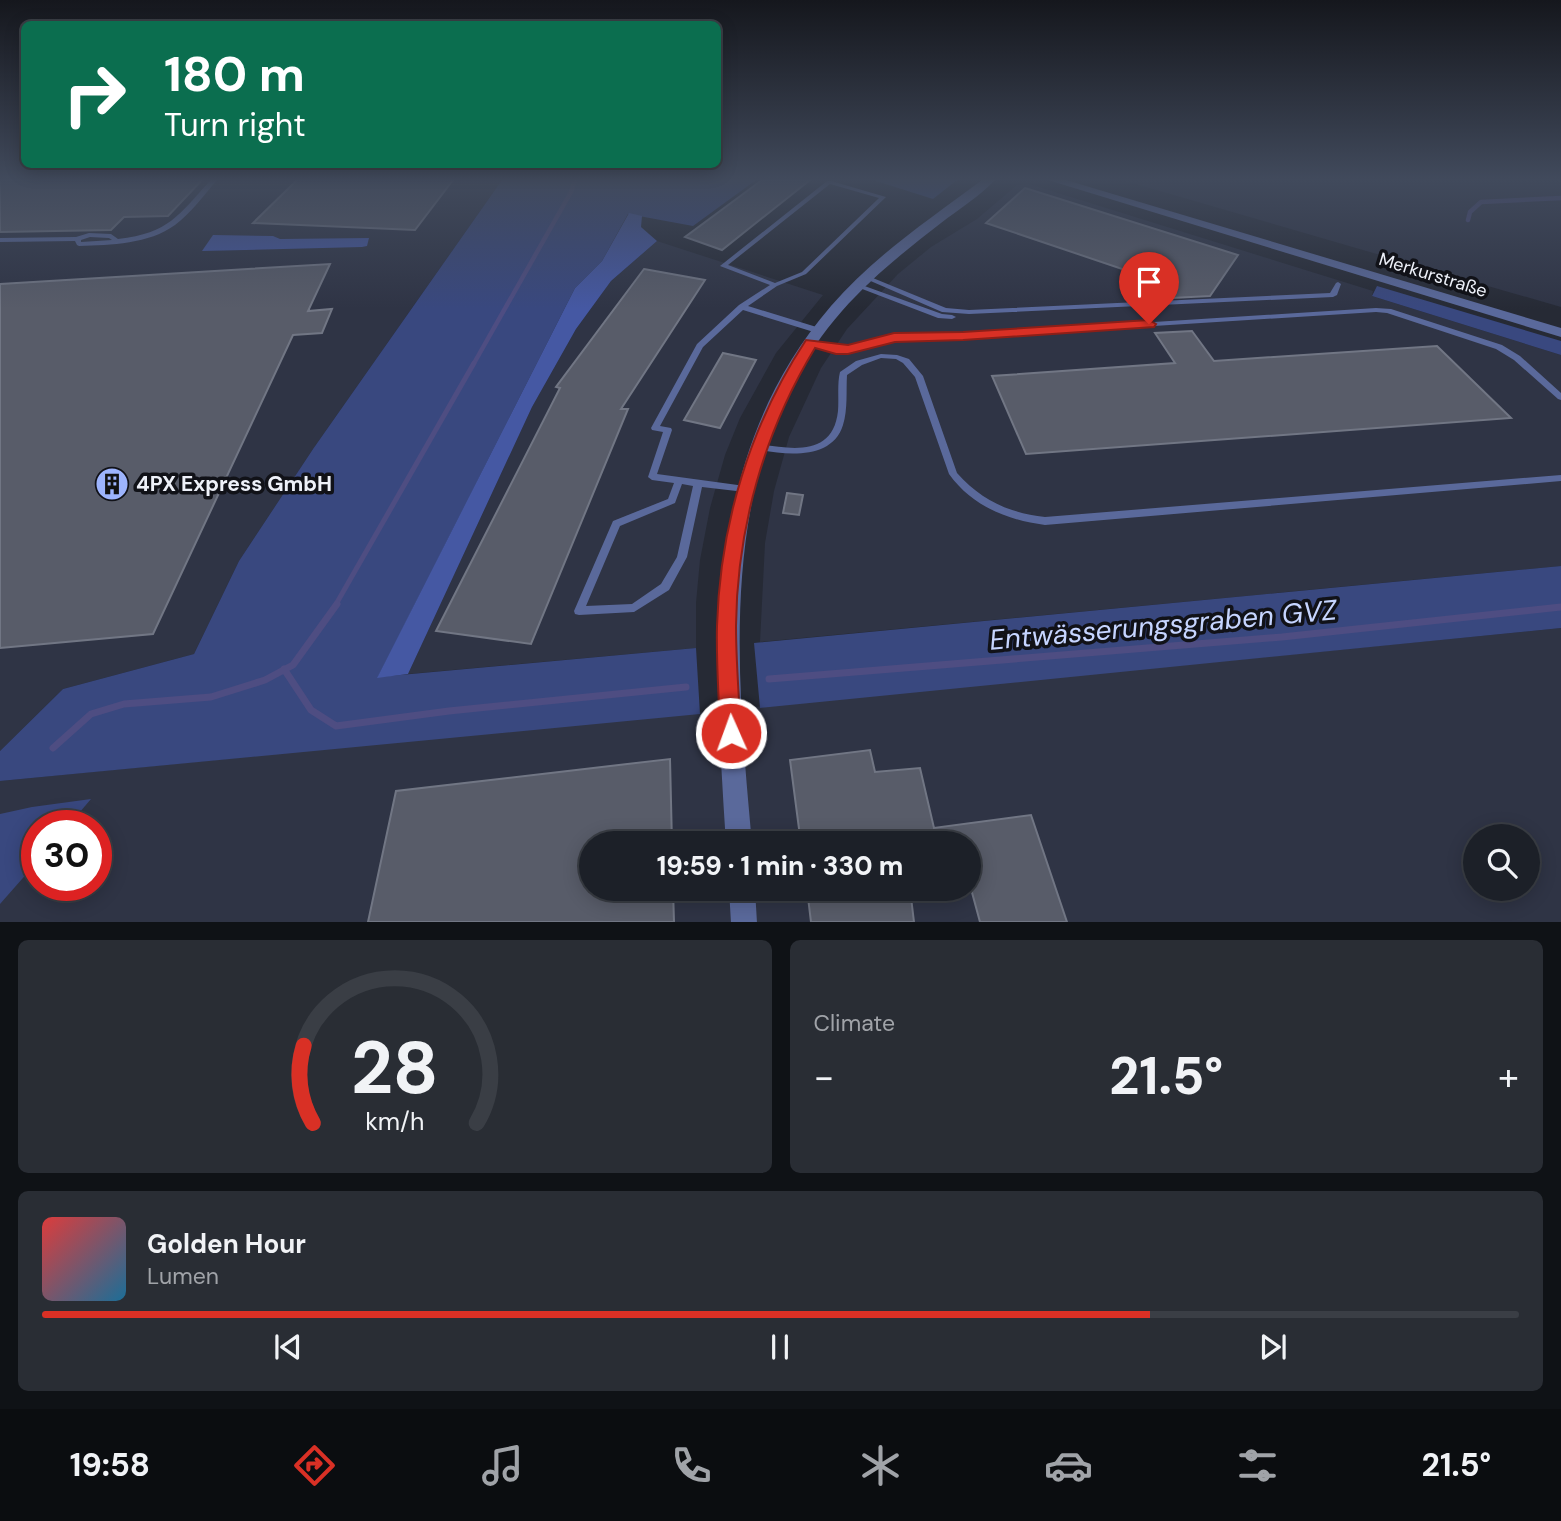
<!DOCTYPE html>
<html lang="en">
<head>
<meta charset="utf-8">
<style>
	body { margin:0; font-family:"DM Sans",sans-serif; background:#292d34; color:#f1f3f6; height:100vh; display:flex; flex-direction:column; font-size:26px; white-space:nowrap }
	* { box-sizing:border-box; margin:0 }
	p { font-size:23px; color:#a0a3a8 }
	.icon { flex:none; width:38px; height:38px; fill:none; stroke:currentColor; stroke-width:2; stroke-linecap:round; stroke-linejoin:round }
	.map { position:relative; height:922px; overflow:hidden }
	.panel { display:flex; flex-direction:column; gap:18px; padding:18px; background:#0f1216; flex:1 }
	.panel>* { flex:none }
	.banner { position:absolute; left:21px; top:21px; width:700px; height:147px; border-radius:10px; box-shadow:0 4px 18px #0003,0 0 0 2px #3a3e45; background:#0b6e4f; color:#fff; overflow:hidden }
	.tools { position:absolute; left:1463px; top:824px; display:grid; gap:14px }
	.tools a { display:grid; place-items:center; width:77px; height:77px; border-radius:50%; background:#1c2028; box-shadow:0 4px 18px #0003,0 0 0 2px #3a3e45; font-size:35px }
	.speed { position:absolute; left:21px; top:810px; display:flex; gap:14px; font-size:35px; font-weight:700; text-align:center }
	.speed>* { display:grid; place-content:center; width:91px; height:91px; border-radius:50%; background:#1c2028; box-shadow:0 4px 18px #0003,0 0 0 2px #3a3e45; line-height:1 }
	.speed .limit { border:10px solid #d22; background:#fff; color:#111 }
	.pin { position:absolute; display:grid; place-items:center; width:60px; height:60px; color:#fff; margin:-72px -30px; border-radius:50% 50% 50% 0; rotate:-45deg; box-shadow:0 0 7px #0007 }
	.pin .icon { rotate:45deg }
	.me { position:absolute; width:77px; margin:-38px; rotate:358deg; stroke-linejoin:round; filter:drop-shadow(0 0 5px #0008) }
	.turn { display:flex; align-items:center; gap:24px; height:147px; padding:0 28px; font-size:32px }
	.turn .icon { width:91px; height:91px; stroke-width:2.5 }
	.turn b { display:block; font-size:49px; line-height:60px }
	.big { font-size:52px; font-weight:800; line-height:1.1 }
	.panel .tile { flex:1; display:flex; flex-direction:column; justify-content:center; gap:10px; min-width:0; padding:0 24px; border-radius:10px; background:#292d34 }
	.panel .dial { align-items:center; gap:0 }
	.dial svg { height:182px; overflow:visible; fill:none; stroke:#3a3e45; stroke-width:7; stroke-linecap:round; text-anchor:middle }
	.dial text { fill:#f1f3f6; stroke:none }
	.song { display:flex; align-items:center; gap:21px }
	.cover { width:84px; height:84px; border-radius:10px; background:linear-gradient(135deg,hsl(0 70% 55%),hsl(200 70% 35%)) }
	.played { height:7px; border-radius:4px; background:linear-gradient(90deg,#d93025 75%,#3a3e45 75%) }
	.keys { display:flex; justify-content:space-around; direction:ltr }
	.heat { display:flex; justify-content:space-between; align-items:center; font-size:38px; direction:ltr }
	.panel .tiles { flex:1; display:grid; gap:18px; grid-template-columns:1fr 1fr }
	.tile:last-child { grid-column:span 2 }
	.trip { position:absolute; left:579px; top:831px; width:402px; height:70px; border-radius:35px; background:#1c2028; box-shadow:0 4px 18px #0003,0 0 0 2px #3a3e45; font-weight:800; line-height:70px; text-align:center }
	.tabs { display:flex; height:112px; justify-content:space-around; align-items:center; background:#0b0d10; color:#a0a3a8 }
	.tabs .icon { width:49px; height:49px }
	.tabs .selected { color:#d93025 }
	.tabs b { font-size:32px; color:#f1f3f6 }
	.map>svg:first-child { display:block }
	.built { fill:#2f3445; fill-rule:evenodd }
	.green { fill:#39487f }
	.forest { fill:#4558a3 }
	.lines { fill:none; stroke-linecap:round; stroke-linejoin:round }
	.stream-far2 { stroke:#4e4d82; stroke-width:4.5 }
	.stream-far1 { stroke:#4e4d82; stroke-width:5 }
	.stream { stroke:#4e4d82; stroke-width:7 }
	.building { fill:#585c69; stroke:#717684; stroke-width:2 }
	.service { fill:#5a699b; fill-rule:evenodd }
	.minor { fill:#5a699b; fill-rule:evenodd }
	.tertiary { fill:#5a699b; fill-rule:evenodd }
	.route { fill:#d93025; stroke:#8d1f18; stroke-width:2 }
	.labels { text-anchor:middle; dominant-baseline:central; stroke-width:7; stroke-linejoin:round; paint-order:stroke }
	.far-street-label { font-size:18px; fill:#eef1f9; stroke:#111218 }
	.poi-label { font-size:21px; font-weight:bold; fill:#eef1f9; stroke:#111218; text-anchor:start }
	.near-water-label { font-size:28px; font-style:italic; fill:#c6d5ff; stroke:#111218 }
</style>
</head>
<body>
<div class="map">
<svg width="1561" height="923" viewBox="0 0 1561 923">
	<rect width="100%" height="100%" fill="#262a35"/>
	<path class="built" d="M0,180H502L313,449L239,561L194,654L63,689L0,751Z
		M1122,180H1561V307L1387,257Z
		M1029,184L1373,291L1372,296L1561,355V566L760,642L765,543L774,491L789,437L821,368L847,329L898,274L931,247L977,219L1017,185Z
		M657,241L823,295L776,353L740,418L725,455L710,508L700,560L696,603V648L408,674L532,407L576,329L611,281Z
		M1561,628V922L0,923V781ZM37,826H96V886H37ZM1475,836H1528V889H1475ZM592,844H970V889H592Z"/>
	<path class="green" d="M502,180H756L693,226L628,214L602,261L575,288L378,677L696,648L700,714L0,781V751L63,689L194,654L239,561L313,449Z
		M873,180H957L933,199Z
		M1377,286L1561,341V355L1372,296Z
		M1561,566V628L760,708L754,643Z
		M91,799L68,826H37V862L0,904V814L32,807Z"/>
	<path class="forest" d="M629,213L642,216L641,227L657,241L611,281L576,329L532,407L408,674L377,678L575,288L602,261Z
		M213,235L273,236L280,239L369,238L367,246L362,247L202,251Z"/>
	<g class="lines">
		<path class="stream-far2" d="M1468,220L1470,212L1481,202L1561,198
			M473,365L571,192L575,180"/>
		<path class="stream-far1" d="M335,606L474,363"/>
		<path class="stream" d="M284,669L311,710L336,726L449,711L686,687
			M769,679L1282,637L1561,607
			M53,748L91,714L124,704L211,697L265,680L293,665L337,604"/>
	</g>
	<path class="building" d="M0,180H202L168,216L124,217L111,230L0,232Z
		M297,180H453L415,230L253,223Z
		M762,180H810L722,250L685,237Z
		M1025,188L1238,255L1210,296L1152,299L1128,290L1140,275L986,223Z
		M330,264L308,311L332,309L322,333L293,335L153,634L0,648V284Z
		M644,269L705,280L621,409H628L531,644L436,631L560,388L556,387Z
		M1192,331L1214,361L1437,346L1511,418L1026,454L992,376L1175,363L1155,333Z
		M723,353L756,360L720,428L684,420Z
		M787,493L803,495L799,515L783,513Z
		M870,750L875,772L920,768L934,828L1031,815L1067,922H980L970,885V844H958L957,840L935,844H801L790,760Z
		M670,759L672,844H592V889H673L674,922H368L396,791Z
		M807,889H910L914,922H811Z"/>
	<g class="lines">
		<path class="service" d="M211,180H217C204,195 191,213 175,225C149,244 111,245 79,246L77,245L75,241L0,242V238L76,237L89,233L111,234L118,239C170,233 178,215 211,180ZM90,237L109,238L112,240L81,242V240Z
			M827,181H831L886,197L806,274L777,286L748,306L823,329L824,331L823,333H817L743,310L703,347L660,426L671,428L672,430L657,474L745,486L748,487L750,489L748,491L745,492L702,487L687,557L669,590L634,612L579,615L575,614L574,611L613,521L668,499L674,483L652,480L648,477L663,432L652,430L651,428L697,344L739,305L770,285L720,266ZM830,184L879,198L802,272L775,283L728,265ZM682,484L693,486L677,557L661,584L632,604L586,606L620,526L675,503Z
			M868,276L946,308L969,310L1330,293L1336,283L1338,282L1341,284L1337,295L1333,297L969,314L942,312L866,279L865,278Z
			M859,284L942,314L952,315L956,317L952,319L938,318L857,287L856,286Z
			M1376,308L1391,309L1502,345L1520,356L1561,393V400L1558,399L1514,360L1496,349L1387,313L1376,312L963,338L894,339L848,352H836L808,345L807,343L811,341L836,348H848L894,335L963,334Z
			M881,354L897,355L909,359L923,376L957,473C981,500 1009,513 1045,517L1561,475V481L1045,525C1007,520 972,506 949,474L915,377L903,363L896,359L881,358L862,365L847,375C846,391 848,409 843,425C832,461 784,455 755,449L754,447L755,445L758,444C792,449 833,457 838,411C839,398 837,384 840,372L856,361Z"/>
		<path class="minor" d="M982,180H995C980,196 959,209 941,223C906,250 871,278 842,311C714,457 736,665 752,844H726C714,656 699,459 831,306C874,256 930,219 982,180Z
			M729,889H755L757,923H731Z"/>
		<path class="tertiary" d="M1048,180H1066L1561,328V337Z"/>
	</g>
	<linearGradient id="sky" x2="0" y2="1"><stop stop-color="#15171d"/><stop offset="0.58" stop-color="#414a5c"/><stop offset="1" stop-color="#414a5c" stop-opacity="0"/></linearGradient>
	<rect width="1561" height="309" fill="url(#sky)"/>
	<path class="route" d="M1149,320L1156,324L1154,327L963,340L895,342L848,354H836L815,348C764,432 737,528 736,626C736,662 739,697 741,733L738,739L731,742L723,739L720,733C719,697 716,661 717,626C720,524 750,425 806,340L848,345L894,333L963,332Z"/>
	<defs>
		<symbol id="building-disc" viewBox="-11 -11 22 22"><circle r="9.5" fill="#9db4fd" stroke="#111218"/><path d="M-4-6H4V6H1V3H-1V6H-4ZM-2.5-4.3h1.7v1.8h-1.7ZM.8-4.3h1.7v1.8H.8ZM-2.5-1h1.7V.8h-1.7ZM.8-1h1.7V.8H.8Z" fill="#111"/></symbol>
	</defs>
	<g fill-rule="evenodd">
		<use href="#building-disc" x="93" y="465" width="38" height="38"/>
	</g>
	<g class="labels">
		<g class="far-street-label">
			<text transform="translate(1433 275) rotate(17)">Merkurstraße</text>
		</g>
		<g class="poi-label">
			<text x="136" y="484">4PX Express GmbH</text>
		</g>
		<g class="near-water-label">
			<text transform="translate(1163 625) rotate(-5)">Entwässerungsgraben GVZ</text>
		</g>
	</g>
</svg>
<div class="tools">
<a><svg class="icon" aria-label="search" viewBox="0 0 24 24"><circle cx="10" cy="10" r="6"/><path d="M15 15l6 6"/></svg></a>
</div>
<div class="speed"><div class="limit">30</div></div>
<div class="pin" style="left:1149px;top:324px;background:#d93025"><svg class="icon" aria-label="arrive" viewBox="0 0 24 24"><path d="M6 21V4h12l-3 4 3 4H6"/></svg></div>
<svg class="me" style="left:731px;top:733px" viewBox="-20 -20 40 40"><circle r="17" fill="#d93025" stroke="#fff" stroke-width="3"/><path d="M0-11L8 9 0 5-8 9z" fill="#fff"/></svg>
<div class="trip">19:59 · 1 min · 330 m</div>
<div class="banner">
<div class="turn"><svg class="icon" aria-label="right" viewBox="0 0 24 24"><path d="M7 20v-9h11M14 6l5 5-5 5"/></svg><div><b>180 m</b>Turn right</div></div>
</div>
</div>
<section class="panel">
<div class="tiles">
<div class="tile dial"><svg viewBox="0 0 100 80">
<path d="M14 69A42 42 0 1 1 86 69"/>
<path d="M14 69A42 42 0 0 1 10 35" stroke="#d93025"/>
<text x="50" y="56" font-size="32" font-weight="700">28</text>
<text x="50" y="72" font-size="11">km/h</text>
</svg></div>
<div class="tile"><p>Climate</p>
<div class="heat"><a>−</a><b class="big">21.5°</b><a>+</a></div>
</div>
<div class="tile">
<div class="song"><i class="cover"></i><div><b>Golden Hour</b><p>Lumen</p></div></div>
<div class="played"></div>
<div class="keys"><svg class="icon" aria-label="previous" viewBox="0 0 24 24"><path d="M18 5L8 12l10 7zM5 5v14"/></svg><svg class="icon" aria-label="pause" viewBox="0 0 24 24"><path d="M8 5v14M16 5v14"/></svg><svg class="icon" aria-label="next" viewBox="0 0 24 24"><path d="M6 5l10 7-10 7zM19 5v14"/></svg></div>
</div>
</div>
</section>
<nav class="tabs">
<b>19:58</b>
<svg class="icon selected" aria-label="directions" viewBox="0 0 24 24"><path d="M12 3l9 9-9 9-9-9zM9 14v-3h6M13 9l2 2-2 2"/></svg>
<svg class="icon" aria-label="music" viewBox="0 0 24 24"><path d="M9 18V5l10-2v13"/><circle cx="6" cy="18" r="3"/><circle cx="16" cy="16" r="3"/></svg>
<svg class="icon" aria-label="phone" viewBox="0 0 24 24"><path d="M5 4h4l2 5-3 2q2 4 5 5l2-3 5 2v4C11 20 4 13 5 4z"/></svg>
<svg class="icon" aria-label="climate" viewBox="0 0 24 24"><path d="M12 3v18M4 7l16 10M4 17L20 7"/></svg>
<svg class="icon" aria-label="car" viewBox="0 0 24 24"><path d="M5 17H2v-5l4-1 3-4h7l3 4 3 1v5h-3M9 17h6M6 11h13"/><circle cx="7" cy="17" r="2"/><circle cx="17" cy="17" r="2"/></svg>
<svg class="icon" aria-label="filters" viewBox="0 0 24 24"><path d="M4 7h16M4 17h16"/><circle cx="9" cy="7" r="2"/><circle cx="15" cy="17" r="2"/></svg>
<b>21.5°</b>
</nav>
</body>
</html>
